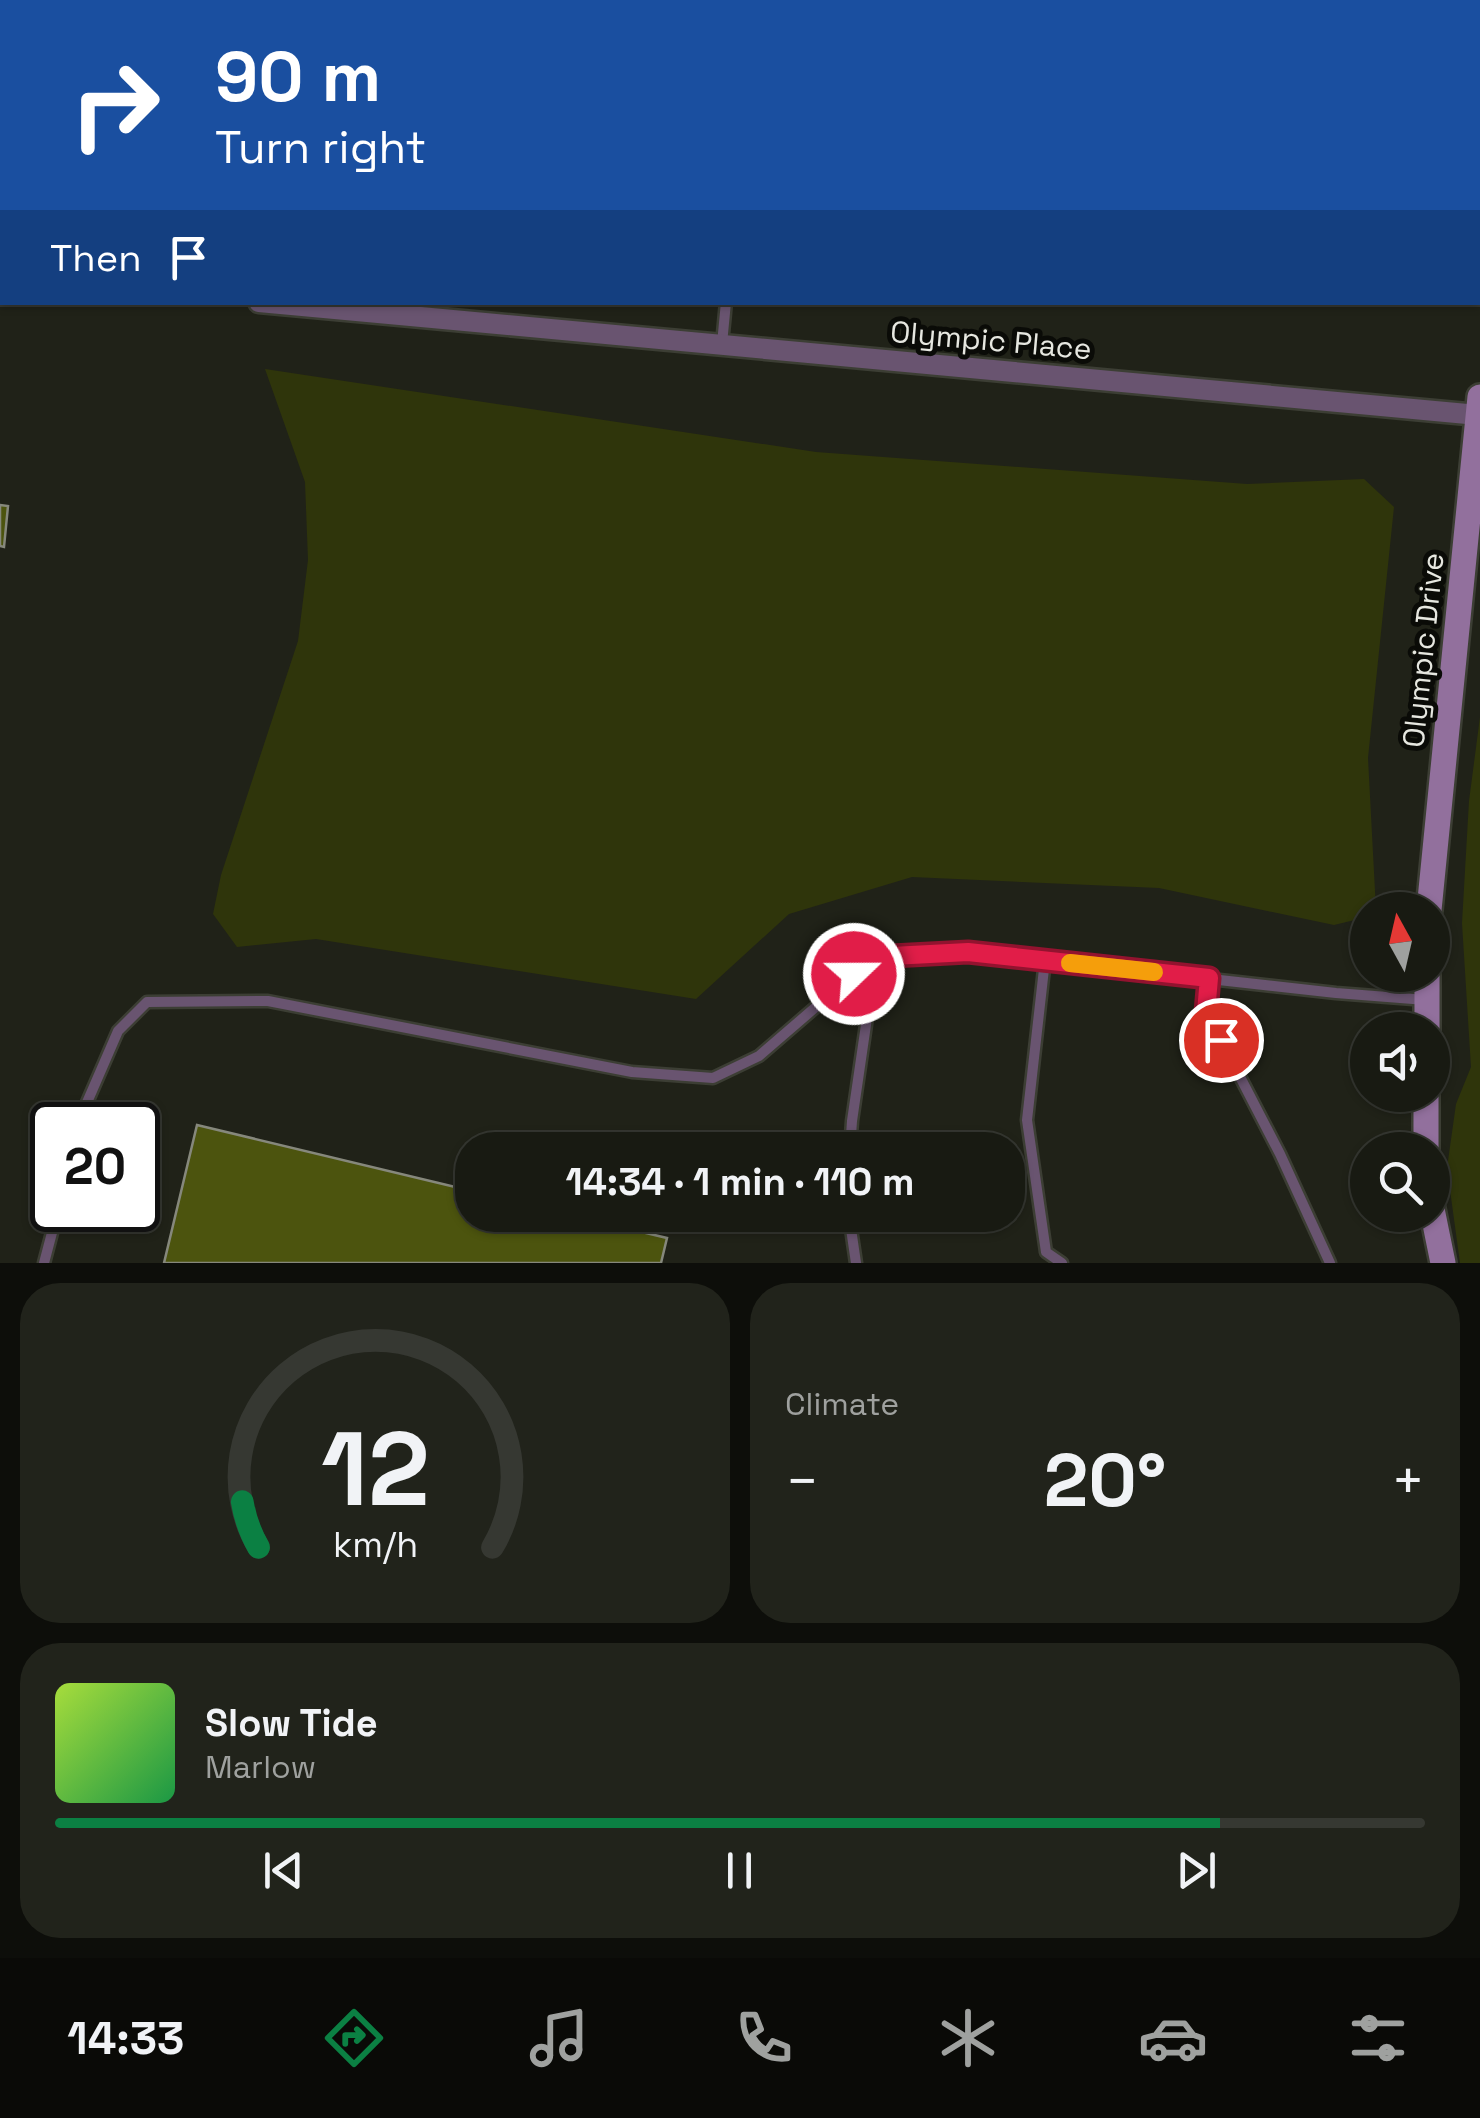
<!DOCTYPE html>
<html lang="en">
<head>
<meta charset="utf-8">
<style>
	body { margin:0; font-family:"Space Grotesk",sans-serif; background:#21231b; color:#f1f3f6; height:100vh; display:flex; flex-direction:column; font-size:38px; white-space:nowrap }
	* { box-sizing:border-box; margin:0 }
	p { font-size:32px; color:#9fa19f }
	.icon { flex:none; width:55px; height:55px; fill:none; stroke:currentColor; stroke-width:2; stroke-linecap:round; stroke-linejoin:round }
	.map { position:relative; height:1263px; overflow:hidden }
	.sheet { display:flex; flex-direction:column; gap:20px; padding:20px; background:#0d0e0a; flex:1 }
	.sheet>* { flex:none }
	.hud { position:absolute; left:0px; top:0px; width:1480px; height:305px; box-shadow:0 2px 8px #0004,0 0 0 2px #363832; background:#1a4fa0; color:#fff; overflow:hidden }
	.needle { width:65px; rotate:352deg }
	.tools { position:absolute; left:1350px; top:892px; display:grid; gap:20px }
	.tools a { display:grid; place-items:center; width:100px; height:100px; border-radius:50%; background:#181a12; box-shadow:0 2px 8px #0004,0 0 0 2px #363832; font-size:50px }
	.speed { position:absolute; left:30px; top:1102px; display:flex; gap:20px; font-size:50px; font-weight:700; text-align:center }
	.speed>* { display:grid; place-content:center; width:130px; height:130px; border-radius:50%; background:#181a12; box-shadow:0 2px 8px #0004,0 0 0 2px #363832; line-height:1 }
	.speed .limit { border:5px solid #111; border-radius:15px; background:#fff; color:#111 }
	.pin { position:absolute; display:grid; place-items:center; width:85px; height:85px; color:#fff; margin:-42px; border:5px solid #fff; border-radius:50%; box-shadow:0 2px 10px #0007 }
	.me { position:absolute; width:110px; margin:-55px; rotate:68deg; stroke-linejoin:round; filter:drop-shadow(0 0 8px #0008) }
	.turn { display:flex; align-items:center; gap:35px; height:210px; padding:0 50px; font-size:45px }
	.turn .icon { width:130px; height:130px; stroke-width:2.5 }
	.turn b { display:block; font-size:70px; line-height:85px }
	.then { display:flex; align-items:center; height:95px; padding:0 50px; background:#0003; gap:20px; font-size:38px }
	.big { font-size:75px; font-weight:700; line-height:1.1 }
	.sheet .tile { flex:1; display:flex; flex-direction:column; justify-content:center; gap:15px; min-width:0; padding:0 35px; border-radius:40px; background:#21231b }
	.sheet .dial { align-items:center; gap:0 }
	.dial svg { height:260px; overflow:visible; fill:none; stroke:#363832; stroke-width:7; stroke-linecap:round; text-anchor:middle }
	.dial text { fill:#f1f3f6; stroke:none }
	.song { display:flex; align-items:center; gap:30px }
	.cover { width:120px; height:120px; border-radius:15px; background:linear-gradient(135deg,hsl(80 70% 55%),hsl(140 70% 35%)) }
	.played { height:10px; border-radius:5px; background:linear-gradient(90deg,#0b8043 85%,#363832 85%) }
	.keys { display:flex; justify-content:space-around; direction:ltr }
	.heat { display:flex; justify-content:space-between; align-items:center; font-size:55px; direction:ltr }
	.sheet .tiles { flex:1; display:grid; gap:20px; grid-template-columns:1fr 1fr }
	.tile:last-child { grid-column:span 2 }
	.trip { position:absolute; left:455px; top:1132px; width:570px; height:100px; border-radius:40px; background:#181a12; box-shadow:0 2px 8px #0004,0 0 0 2px #363832; font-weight:700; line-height:100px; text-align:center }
	.tab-bar { display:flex; height:160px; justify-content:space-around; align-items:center; background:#0a0a07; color:#9fa19f }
	.tab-bar .icon { width:70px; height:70px }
	.tab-bar .current { color:#0b8043 }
	.tab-bar b { font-size:45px; color:#f1f3f6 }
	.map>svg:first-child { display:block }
	.green { fill:#2f350b }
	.building { fill:#4c540e; stroke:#86887c; stroke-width:2.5 }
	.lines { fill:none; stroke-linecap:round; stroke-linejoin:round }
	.lane-casing { stroke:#3c3e34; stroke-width:15 }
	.street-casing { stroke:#3c3e34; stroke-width:25 }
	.secondary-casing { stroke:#3c3e34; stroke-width:30 }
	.lane { stroke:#695470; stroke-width:10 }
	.street { stroke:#695470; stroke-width:20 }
	.secondary { stroke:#92709d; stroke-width:25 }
	.route-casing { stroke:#92132f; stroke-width:25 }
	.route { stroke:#e11d48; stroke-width:18 }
	.slow { stroke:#f59e0b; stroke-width:18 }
	.labels { text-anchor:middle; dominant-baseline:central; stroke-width:10; stroke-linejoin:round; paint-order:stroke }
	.street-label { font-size:30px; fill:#e6e7e0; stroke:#0a0b07 }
</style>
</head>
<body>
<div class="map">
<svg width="1480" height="1263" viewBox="0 0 1480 1263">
	<rect width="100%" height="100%" fill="#202218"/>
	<path class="green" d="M265,369L816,452L1247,484L1364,479L1394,507L1368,758L1376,910H1368L1367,917L1334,925L1159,888L912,877L789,914L696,999L316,939L237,947L213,914L221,875L298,641L308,560L305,482Z
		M1480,717V1263H1460L1447,1168L1456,1104L1471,1067L1462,923L1469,801Z"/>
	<path class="building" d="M65,0H312L311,2H65Z
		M892,0H1207V2H891Z
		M0,505L8,506L4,547L0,546Z
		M197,1125L472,1191V1215H570L667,1238L661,1263H164Z"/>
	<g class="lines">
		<defs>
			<path id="lane" d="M530,2V0
				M609,2V0
				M762,2L763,0
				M1236,2L1237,0
				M0,56H2
				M0,124L2,83
				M0,260H2
				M722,344L726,302
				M1045,960L1027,1120L1046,1252L1062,1263
				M1209,979L1206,1011L1280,1154L1330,1263
				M81,1125L85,1107L118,1031L147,1002L268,1001L632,1072L713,1078L759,1056L854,974L892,956L968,952L1336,993L1426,1000
				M850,1150L852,1121L875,963
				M849,1215L856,1263
				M44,1263L58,1210"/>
			<path id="street" d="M259,302L1478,415"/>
			<path id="secondary" d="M1429,910L1480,397
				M1427,1030V975
				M1426,1150V1095
				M1432,1209L1443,1263"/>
		</defs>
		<use href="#lane" class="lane-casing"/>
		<use href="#street" class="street-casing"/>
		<use href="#secondary" class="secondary-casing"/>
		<use href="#lane" class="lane"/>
		<use href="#street" class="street"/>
		<use href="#secondary" class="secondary"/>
	</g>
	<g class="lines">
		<defs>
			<path id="route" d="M854,974L892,956L968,952L1209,978L1206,1012L1221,1040"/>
		</defs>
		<use href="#route" class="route-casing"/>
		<use href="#route" class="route"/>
		<path class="slow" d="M1070,963L1154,972"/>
	</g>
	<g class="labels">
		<g class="street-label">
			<text transform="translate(991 340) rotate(5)">Olympic Place</text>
			<text transform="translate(1423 650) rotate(-84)">Olympic Drive</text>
		</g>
	</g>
</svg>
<div class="tools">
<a><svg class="needle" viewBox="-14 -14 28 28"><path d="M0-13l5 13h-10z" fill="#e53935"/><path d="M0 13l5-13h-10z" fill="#9fa19f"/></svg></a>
<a><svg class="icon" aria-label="sound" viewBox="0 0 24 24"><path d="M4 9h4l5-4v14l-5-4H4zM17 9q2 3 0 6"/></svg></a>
<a><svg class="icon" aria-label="search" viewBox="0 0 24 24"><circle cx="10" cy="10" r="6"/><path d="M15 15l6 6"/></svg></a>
</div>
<div class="speed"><div class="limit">20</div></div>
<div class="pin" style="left:1221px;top:1040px;background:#d93025"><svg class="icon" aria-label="arrive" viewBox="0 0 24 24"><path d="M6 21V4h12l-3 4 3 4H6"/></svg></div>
<svg class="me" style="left:854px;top:974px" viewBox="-20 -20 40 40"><circle r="17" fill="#e11d48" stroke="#fff" stroke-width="3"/><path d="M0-11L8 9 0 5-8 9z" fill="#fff"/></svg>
<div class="trip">14:34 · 1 min · 110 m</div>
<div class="hud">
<div class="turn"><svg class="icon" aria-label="right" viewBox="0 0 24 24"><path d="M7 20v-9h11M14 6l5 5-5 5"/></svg><div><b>90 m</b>Turn right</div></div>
<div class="then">Then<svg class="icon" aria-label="arrive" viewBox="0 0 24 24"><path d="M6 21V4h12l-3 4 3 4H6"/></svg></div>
</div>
</div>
<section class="sheet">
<div class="tiles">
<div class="tile dial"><svg viewBox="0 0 100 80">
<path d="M14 69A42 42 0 1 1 86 69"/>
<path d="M14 69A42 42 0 0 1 9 55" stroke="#0b8043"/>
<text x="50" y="56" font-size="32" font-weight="700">12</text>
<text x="50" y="72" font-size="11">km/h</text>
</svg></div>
<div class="tile"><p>Climate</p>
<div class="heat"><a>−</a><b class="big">20°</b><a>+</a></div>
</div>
<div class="tile">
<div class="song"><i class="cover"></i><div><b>Slow Tide</b><p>Marlow</p></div></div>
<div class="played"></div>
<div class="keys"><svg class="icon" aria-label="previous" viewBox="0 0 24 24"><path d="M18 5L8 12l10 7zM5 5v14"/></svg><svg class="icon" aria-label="pause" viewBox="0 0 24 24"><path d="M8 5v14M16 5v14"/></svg><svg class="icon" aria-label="next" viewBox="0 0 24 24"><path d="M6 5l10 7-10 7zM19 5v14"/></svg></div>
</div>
</div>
</section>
<nav class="tab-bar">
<b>14:33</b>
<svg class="icon current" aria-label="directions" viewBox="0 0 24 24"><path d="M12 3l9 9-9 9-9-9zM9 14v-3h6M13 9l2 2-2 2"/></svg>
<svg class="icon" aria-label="music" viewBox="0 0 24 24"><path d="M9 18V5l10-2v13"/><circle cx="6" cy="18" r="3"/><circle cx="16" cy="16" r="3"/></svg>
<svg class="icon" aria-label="phone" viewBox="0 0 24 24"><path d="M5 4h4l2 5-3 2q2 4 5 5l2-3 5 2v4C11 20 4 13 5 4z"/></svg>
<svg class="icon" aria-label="climate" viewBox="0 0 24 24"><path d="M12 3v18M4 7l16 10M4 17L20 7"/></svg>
<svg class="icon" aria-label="car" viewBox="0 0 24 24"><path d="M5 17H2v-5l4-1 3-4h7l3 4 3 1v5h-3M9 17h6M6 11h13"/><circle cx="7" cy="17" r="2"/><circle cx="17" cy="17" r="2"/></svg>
<svg class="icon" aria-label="filters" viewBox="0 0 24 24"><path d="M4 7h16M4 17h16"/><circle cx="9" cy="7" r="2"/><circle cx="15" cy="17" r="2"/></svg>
</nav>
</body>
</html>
